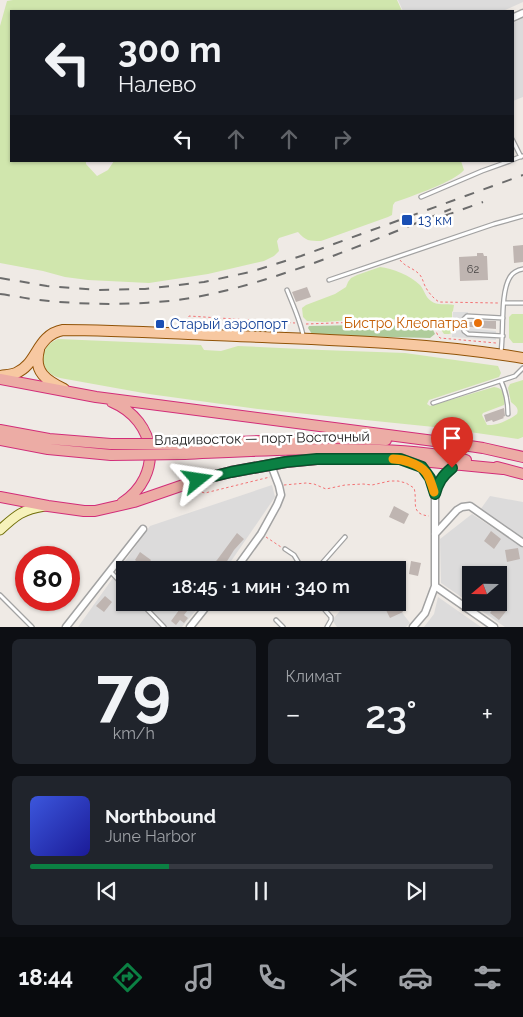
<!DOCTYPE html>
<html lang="ru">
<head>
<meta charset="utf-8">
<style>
	body { margin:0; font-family:Raleway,sans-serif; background:#20242c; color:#f1f3f6; height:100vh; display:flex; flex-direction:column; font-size:19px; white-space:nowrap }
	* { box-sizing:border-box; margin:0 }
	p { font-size:16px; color:#9ea1a6 }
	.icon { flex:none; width:28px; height:28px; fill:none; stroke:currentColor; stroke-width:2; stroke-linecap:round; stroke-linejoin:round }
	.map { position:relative; height:627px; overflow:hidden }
	.side { display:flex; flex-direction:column; gap:12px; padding:12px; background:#0d0f14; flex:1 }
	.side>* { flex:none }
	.guide { position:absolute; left:10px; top:10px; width:504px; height:152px; border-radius:0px; box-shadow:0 1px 4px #0004; background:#171b24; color:#f1f3f6; overflow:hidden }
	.needle { width:32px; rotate:250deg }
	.fabs { position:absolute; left:462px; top:566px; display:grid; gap:10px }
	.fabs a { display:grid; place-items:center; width:45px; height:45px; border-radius:0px; background:#171b24; box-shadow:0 1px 4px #0004; font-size:25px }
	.speed { position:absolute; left:15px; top:546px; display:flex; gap:10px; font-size:25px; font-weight:700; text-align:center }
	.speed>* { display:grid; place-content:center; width:65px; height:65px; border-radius:50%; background:#171b24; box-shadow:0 1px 4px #0004; line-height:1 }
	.speed .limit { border:8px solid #d22; background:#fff; color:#111 }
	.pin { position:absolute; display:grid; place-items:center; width:42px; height:42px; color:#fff; margin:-51px -21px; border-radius:50% 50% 50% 0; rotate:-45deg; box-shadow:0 0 5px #0007 }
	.pin .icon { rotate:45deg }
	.me { position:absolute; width:55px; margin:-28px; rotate:75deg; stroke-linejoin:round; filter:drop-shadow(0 0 4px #0008) }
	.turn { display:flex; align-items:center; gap:18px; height:105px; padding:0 25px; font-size:22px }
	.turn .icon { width:65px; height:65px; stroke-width:2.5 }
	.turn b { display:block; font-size:35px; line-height:42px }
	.lanes { display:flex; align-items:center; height:48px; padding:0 25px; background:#0003; justify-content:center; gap:25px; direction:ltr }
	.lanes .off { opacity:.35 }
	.big { font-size:38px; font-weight:600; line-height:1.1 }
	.side .card { flex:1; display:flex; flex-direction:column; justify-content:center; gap:8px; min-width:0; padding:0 18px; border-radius:8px; background:#20242c }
	.side .dial { align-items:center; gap:0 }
	.dial b { font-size:65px; line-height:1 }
	.song { display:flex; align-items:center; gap:15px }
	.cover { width:60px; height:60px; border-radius:8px; background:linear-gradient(135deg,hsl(230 70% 55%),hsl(240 70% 35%)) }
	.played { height:5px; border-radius:2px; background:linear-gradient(90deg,#0b8043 30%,#363941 30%) }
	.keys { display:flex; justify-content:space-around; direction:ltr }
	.heat { display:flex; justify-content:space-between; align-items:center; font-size:28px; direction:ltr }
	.side .tiles { flex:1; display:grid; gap:12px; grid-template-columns:1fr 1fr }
	.card:last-child { grid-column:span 2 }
	.trip { position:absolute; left:116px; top:561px; width:290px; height:50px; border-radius:0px; background:#171b24; box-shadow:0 1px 4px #0004; font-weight:600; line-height:50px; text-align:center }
	.dock { display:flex; height:80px; justify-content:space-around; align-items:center; background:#090b0e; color:#9ea1a6 }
	.dock .icon { width:35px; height:35px }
	.dock .current { color:#0b8043 }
	.dock b { font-size:22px; color:#f1f3f6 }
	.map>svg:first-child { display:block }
	.residential { fill:#dcdbdb; fill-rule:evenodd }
	.grass { fill:#d0e6ad }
	.forest { fill:#afcc9b }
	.parking { fill:#dedede }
	.building { fill:#bfb5b1 }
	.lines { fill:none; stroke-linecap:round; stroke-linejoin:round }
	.service-casing { stroke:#a2a2a2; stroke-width:5.5 }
	.minor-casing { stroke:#a2a2a2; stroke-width:9 }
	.secondary-casing { stroke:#706f0a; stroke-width:11 }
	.primary-casing { stroke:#915307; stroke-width:12 }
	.trunk-casing { stroke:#d22d79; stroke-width:12 }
	.path { stroke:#f37274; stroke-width:1; stroke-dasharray:2.5 2.5; stroke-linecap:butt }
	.service { stroke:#fff; stroke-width:3 }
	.minor { stroke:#fff; stroke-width:6 }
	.secondary { stroke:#f6f2bb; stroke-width:9 }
	.primary { stroke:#f7c8a1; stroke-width:10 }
	.trunk { stroke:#ecaca5; stroke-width:10 }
	.rail { stroke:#6c6c6c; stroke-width:2; stroke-dasharray:10 10; stroke-linecap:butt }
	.trunk-bridge-casing { stroke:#d22d79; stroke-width:12; stroke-linecap:butt }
	.trunk-bridge { stroke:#ecaca5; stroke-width:10 }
	.route-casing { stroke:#07532c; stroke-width:12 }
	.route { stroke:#0b8043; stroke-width:9 }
	.slow { stroke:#f59e0b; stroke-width:9 }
	.transit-dot { fill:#1a4fb4; stroke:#fff; stroke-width:2 }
	.food-dot { fill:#e8710a; stroke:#fff; stroke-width:2 }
	.labels { text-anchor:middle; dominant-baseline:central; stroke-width:5; stroke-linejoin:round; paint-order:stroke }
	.number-label { font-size:11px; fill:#464443 }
	.transit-label { font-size:14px; fill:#164399; stroke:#fff; text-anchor:start }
	.food-label { font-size:14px; fill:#c56008; stroke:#fff; text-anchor:end }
	.street-label { font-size:14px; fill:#1e1e1e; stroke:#fff }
</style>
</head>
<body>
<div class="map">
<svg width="523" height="627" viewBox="0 0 523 627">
	<rect width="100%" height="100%" fill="#efeae5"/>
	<path class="residential" d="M398,0H523V2L503,11H403Z
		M523,18V97L513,101V23Z
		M272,485L275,497L225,570H125V602L202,603L182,627H78L150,526Z
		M490,496L523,502V540L480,510Z
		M472,514L523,548V627H505L441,583L440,539ZM471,575H499V602H471Z
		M438,597L481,627H424L434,614Z
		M394,602L410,623L406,627H337L332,620L347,603Z"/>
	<path class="grass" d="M13,0H397L402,11H11V161H86V164L97,176L108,170L114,161H461L464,170C456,181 410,197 395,202L393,205L392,215L388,217L321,241C309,241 306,241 298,232L279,238L277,241L279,251L274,256L264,261L208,274L149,283L88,280L65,277L43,271L0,263V26L7,1Z
		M380,267C392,268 411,276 420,285C424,289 425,297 431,301C437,306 446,303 454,305L453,311L452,312V333L449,334H444L436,322L374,318L325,322L307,321L303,317L302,308L306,305L335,294L346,287L348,282L351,278L357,275Z
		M512,314H523V343H513L509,338V317Z
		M58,339L201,345L204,350L221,351L238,346L322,350L405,353L498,366L501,373L499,377L429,400L427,404L430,406L494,387C504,388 507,396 504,405L483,413L482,415L487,425C497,426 509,420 517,414C519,408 516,406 511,402L508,388L510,384L523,380V437L518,439L434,427L258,409L149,394L60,378C38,372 37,347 58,339Z"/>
	<path class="forest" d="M359,325H387L432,328L435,334L430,338L315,335L312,334L308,328L309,326Z"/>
	<path class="parking" d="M453,312H468V326L469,328L496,331V340L452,337Z"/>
	<path class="building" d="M523,245V262L514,263L513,246Z
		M477,253H483L484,256H487L488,280L460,281L459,257L477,256Z
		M307,287L311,297L296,302L292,292Z
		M474,320L496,321V329L469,327V322H474Z
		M504,408L505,416L503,417L504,418L493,422L492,420L486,422L484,415Z
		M394,506L409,514L404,524L389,517Z
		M491,531L501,539L494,549L484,541Z
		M237,533L244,539L234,550L224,566L220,570H207L217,560Z
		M518,548L520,559L507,562L505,550Z
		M140,552L151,560L145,568L135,560Z
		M411,561L421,563L418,576L409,574Z
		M105,596L112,602L104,612L96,606Z
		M185,602L191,606L184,615L188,618L184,623L180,620L176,625L171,621Z
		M398,602L403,612L390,618L385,608Z
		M498,603L507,610L499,620L490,613Z"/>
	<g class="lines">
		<defs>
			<path id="service" d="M512,139L521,157
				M512,160L522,156
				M421,197L482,171L510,161
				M329,280L494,224L523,216
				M287,290C293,305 300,320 303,335
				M504,303H523
				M503,336L468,334L464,331V319L467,316L503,318
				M501,352C504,331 500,293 510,277C513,272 518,270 523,269
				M501,381C506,392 508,402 508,414
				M433,403L515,376L523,368
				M285,549L294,555L303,570
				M316,570L345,537
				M110,571L125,587
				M0,595L32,627
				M140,602L164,627
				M318,602L331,617V620L327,627
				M276,620L283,627"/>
			<path id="minor" d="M512,18L523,13
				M413,463C429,469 431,480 435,495C438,481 444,471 458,466
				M435,534L457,510L462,507L470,506L523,543
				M235,570L261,534L277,505L281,495L279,486L271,465
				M435,586L494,627
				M66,627L143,529
				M190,627L210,602
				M413,627L425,613L435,586V495"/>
			<path id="secondary" d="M0,530C15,516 23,509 45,506"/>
			<path id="primary" d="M39,350C33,372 47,381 64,389
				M0,376C5,375 11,375 16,373C38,364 36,335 63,330C121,330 179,334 237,336C333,340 428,342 523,358"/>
			<path id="trunk" d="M0,379L96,397L442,442
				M112,402C157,421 164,475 122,503
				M0,430L49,439L111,444
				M0,440L48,449L111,455
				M436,441L483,448L523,457
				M184,444L341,438L386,440
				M185,454C250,451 315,447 379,450C409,451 437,453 466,460
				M497,467L523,474
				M0,497L48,506L84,511H95L134,502L198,480L231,472L286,462L317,459H400L503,469"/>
		</defs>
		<use href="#service" class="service-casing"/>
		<use href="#minor" class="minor-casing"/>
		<use href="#secondary" class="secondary-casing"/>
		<use href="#primary" class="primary-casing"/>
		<use href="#trunk" class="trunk-casing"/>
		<path class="path" d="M400,260C405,267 414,268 420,275C423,279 423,282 425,286C428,292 433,298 439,302L498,303
			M306,324L387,321L427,324C438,326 434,332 440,338L496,343
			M185,326L189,316L295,323
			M284,485L306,483L314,484L326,489L345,485L363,484L372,485L390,481H398L406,483L414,488C418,501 409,514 429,516
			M200,488L201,492L205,493L270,477
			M266,537L281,547"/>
		<use href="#service" class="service"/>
		<use href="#minor" class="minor"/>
		<use href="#secondary" class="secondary"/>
		<use href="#primary" class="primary"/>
		<use href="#trunk" class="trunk"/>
		<path class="rail" d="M444,216L483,202
			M0,278L47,286L98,290L145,289L204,282L250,272L301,256L523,175
			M0,294C16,296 33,300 49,301C91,305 135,305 178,300C221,294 262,281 303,267C353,249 402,229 451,209"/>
		<defs>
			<path id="trunk-bridge" d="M111,444H184
				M111,455L185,454"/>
		</defs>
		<use href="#trunk-bridge" class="trunk-bridge-casing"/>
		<use href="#trunk-bridge" class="trunk-bridge"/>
	</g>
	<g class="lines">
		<defs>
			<path id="route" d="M198,480L231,472L286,462L317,459H400L422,467L430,478L435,494C438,483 442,476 452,468"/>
		</defs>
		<use href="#route" class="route-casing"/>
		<use href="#route" class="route"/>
		<path class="slow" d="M393,459C399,459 404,460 409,462C427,468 429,475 434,492"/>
	</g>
	<g class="transit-dot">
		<rect x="401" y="214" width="12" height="12" rx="2.5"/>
		<rect x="155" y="319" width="10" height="10" rx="2.5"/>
	</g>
	<circle class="food-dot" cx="478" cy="323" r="5"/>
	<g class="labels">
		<g class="number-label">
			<text x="473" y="269">62</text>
		</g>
		<g class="transit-label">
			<text x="418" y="220">13 км</text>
			<text x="170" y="324">Старый аэропорт</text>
		</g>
		<g class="food-label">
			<text x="468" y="323">Бистро Клеопатра</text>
		</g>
		<g class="street-label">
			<text transform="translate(262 438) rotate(-1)">Владивосток — порт Восточный</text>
		</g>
	</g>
</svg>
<div class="fabs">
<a><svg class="needle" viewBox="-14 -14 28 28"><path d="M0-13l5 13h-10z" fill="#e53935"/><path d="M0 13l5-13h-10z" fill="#9ea1a6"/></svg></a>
</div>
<div class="speed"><div class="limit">80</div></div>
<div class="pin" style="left:452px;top:468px;background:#d93025"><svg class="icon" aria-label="arrive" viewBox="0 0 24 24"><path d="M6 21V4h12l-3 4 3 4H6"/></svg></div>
<svg class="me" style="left:198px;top:480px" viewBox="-20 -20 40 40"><path d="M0-17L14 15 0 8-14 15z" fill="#0b8043" stroke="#fff" stroke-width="4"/></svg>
<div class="trip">18:45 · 1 мин · 340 m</div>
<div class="guide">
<div class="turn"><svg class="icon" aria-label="left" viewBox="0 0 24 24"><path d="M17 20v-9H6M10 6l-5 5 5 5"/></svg><div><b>300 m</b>Налево</div></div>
<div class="lanes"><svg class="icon" aria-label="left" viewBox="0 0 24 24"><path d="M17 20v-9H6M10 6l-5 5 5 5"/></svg><svg class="icon off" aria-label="ahead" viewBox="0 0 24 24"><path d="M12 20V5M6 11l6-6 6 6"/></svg><svg class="icon off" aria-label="ahead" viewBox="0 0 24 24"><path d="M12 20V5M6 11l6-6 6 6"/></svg><svg class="icon off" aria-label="right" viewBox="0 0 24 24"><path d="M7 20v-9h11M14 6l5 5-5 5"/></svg></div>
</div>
</div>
<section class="side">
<div class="tiles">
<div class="card dial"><b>79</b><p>km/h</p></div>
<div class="card"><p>Климат</p>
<div class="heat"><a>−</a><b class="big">23°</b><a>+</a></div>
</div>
<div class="card">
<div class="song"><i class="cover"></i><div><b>Northbound</b><p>June Harbor</p></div></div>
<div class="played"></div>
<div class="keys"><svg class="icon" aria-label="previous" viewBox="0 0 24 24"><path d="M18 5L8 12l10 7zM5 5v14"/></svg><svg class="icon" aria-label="pause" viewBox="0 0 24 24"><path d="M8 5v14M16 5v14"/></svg><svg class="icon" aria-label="next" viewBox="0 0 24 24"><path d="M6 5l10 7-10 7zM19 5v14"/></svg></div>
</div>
</div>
</section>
<nav class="dock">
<b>18:44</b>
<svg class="icon current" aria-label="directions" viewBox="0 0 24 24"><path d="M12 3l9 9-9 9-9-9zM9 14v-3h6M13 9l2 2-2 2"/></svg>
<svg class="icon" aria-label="music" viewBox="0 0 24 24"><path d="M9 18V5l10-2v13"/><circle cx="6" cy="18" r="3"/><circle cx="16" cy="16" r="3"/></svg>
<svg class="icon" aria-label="phone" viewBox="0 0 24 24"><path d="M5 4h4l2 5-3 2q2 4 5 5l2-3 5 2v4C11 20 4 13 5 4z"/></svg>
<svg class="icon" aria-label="climate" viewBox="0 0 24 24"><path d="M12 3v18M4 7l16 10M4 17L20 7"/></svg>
<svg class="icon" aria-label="car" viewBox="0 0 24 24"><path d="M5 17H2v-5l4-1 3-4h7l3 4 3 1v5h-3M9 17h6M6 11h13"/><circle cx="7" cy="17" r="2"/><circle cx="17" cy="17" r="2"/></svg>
<svg class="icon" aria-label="filters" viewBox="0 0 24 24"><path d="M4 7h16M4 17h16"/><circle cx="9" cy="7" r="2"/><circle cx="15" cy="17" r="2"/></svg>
</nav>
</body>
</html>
